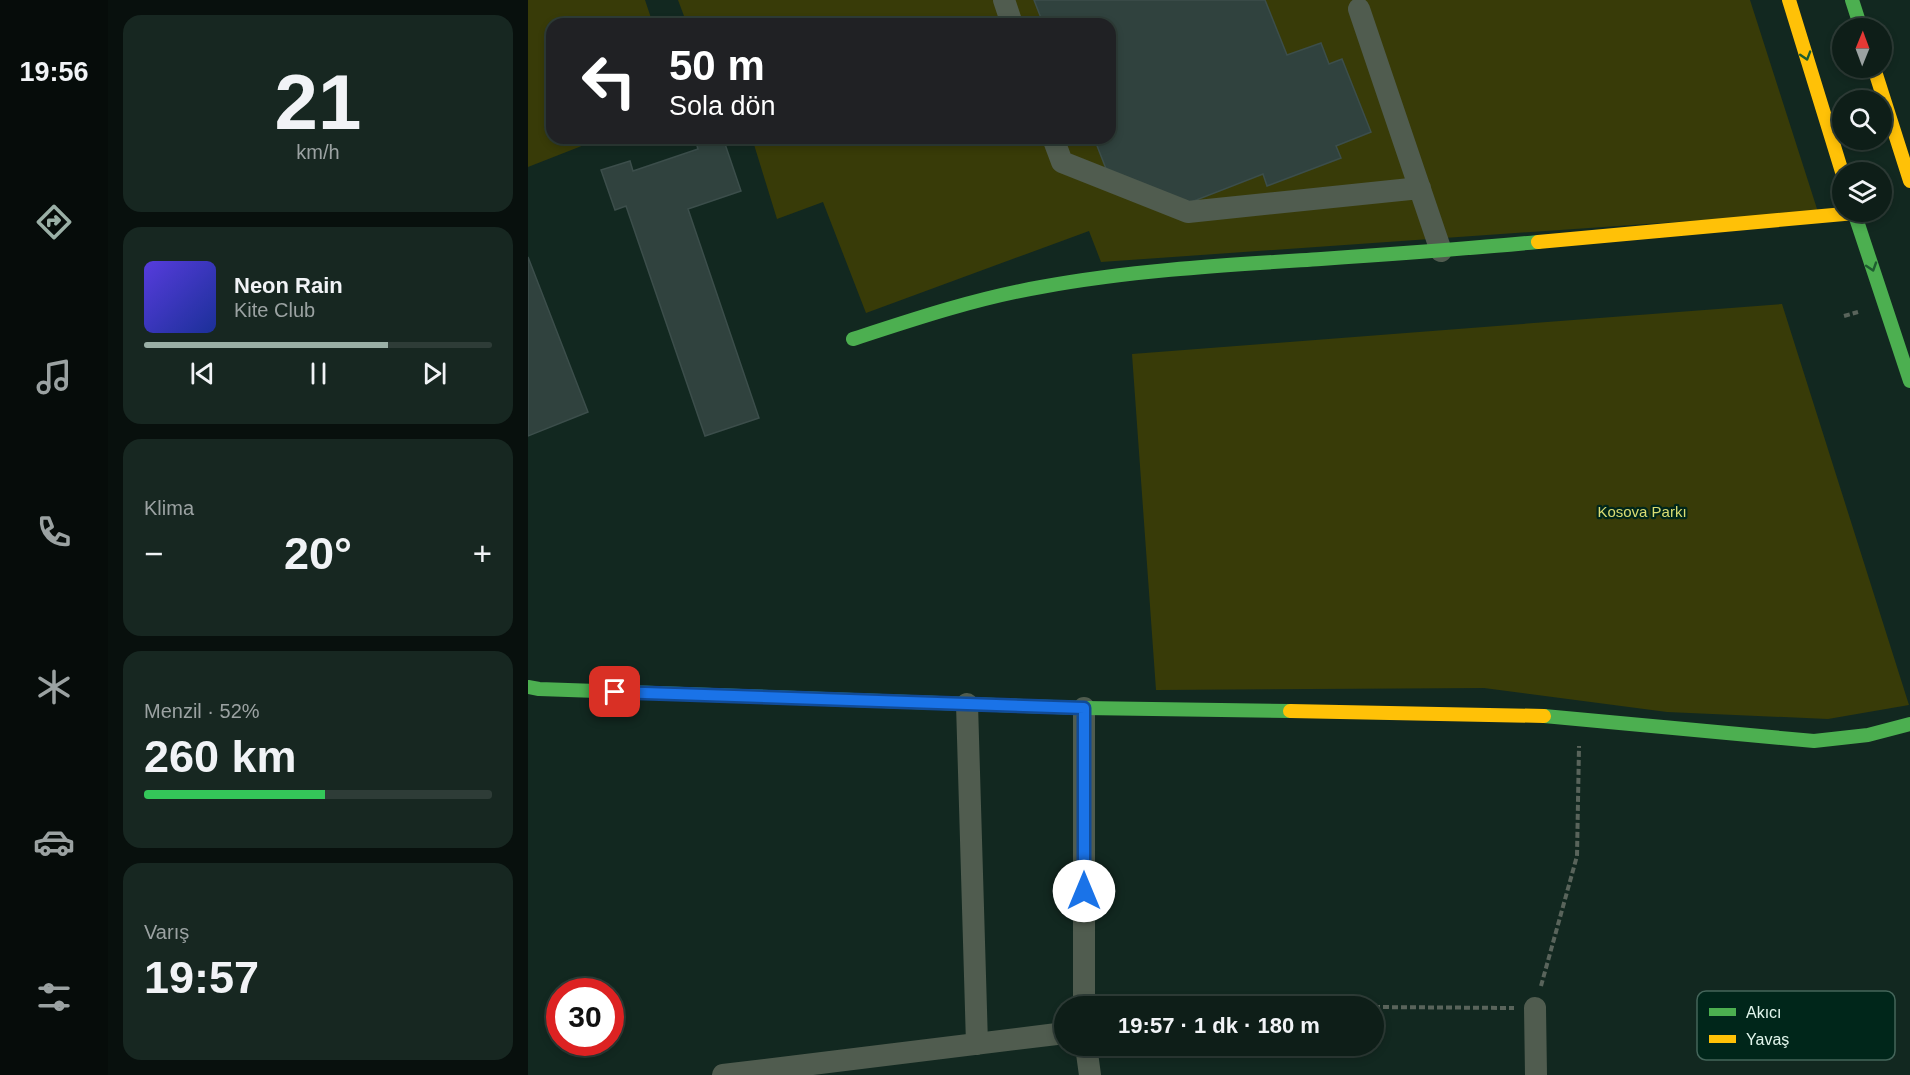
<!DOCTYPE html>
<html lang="tr">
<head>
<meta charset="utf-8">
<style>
	body { margin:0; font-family:Helvetica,sans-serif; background:#172721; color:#f1f3f6; height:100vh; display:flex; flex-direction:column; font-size:22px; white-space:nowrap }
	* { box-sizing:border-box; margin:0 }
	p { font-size:20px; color:#9ba2a2 }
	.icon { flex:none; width:33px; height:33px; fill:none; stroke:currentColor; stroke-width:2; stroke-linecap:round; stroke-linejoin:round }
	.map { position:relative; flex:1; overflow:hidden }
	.sheet { display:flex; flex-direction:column; gap:15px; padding:15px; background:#08100d; width:420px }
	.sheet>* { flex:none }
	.top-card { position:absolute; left:18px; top:18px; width:570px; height:126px; border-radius:18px; box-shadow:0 3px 9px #0003,0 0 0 2px #2e3c37; background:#202124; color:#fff; overflow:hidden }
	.needle { width:39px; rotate:1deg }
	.fabs { position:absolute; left:1304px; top:18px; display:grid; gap:12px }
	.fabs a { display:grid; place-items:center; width:60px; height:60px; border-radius:50%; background:#0e1e18; box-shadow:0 3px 9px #0003,0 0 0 2px #2e3c37; font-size:30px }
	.speed { position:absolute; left:18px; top:978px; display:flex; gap:12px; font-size:30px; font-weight:700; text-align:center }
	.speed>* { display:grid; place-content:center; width:78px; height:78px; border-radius:50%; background:#0e1e18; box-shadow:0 3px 9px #0003,0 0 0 2px #2e3c37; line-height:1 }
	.speed .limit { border:9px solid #d22; background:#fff; color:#111 }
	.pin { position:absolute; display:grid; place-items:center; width:51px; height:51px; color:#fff; margin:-26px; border-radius:12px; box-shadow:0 3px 9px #0006 }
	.me { position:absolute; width:66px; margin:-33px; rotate:0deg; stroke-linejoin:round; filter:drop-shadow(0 0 4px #0008) }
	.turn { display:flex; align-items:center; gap:21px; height:126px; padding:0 24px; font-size:27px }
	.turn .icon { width:78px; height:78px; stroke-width:2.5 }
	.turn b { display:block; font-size:42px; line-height:51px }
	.big { font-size:45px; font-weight:700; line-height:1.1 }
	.sheet .tile { flex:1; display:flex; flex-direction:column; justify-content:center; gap:9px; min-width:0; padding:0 21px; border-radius:18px; background:#172721 }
	.sheet .dial { align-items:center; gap:0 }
	.dial b { font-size:78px; line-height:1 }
	.song { display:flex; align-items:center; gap:18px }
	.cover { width:72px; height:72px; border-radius:9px; background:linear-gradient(135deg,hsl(250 70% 55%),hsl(230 70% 35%)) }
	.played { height:6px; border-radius:3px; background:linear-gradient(90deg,#9aafa6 70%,#2e3c37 70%) }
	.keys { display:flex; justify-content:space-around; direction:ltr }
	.heat { display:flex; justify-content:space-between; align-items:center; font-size:33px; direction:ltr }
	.charge { height:9px; border-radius:4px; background:linear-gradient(90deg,#34c759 52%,#2e3c37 0) }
	.trip { position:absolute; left:526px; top:996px; width:330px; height:60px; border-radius:30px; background:#0e1e18; box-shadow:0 3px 9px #0003,0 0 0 2px #2e3c37; font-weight:700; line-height:60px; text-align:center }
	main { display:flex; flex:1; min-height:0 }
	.tabs { display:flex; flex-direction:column; width:108px; justify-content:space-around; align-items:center; background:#060c0a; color:#9ba2a2 }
	.tabs .icon { width:42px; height:42px }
	.tabs .active { color:#9aafa6 }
	.tabs b { font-size:27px; color:#f1f3f6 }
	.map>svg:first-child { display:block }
	.green { fill:#383b08 }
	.building { fill:#30423e; stroke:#3c4e4b; stroke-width:1.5 }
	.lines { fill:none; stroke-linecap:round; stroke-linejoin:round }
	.path { stroke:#59645b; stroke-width:4; stroke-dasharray:6 3; stroke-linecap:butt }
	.street { stroke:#505c4f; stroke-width:22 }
	.fast { stroke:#4caf50; stroke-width:14 }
	.slow { stroke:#ffc107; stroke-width:14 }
	.oneway { stroke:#1e5d30 }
	.route-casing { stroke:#114b97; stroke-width:15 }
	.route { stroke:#1a73e8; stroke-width:10 }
	.labels { text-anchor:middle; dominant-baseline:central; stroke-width:4.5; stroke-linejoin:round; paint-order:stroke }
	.park-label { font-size:15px; fill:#dbdd73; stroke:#00261a }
	.key { fill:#00261a; stroke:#44655a; stroke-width:1.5 }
	.key-label { font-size:16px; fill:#e3f7ee }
</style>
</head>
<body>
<main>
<nav class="tabs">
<b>19:56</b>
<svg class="icon active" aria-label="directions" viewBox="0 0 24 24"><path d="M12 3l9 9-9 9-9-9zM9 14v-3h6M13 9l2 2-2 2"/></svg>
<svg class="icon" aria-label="music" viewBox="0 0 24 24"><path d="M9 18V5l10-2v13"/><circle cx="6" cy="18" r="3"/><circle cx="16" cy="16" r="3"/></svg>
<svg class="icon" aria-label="phone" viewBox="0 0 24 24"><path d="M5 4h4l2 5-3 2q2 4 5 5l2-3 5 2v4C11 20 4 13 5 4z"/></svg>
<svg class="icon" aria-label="climate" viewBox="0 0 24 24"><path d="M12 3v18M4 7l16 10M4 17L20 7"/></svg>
<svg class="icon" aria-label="car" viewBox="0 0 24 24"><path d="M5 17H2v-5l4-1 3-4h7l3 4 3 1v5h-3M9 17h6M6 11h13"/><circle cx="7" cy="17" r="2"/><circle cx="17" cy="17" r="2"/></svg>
<svg class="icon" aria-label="filters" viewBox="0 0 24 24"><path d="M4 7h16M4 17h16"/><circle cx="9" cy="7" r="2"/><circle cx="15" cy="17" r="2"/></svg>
</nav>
<section class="sheet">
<div class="tile dial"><b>21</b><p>km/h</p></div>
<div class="tile">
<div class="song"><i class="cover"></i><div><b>Neon Rain</b><p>Kite Club</p></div></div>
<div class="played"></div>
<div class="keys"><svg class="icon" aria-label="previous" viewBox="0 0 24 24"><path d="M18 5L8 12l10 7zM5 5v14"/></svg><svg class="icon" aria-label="pause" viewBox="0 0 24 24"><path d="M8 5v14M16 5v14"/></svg><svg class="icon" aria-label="next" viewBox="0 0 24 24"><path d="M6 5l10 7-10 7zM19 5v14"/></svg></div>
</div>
<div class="tile"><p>Klima</p>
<div class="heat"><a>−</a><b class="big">20°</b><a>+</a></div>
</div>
<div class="tile"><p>Menzil · 52%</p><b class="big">260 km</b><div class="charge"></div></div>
<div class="tile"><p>Varış</p><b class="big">19:57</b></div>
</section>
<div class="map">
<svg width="1382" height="1075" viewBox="0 0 1382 1075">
	<rect width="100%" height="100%" fill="#122820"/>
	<path class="green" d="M0,0H117L125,24H24V138H74L0,167Z
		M150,0H1222L1290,212L573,262L561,231L338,313L295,202L249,219L224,138H582V24H159Z
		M1254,304L1381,705L1300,719L1139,712L956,688L628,690L604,354Z"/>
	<path class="building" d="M506,0H737L759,55L793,43L801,64L814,59L843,132L808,146L813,158L739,186L735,174L653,206L582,179L566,138H582V24H506L505,21L513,18Z
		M169,138H195L213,191L160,209L231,418L177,436L98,206L87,210L73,170L102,161L105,171L170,149L167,139Z
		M0,257L60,412L0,436Z"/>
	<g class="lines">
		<path class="path" d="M1316,316L1330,312
			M1013,986L1049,856L1051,746
			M578,1005L737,1006
			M846,1007L986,1008"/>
		<path class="street" d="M476,0L484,24
			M831,9L913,251
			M525,138L534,162L660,212L892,188
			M439,704L449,1044
			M556,1006V708
			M1007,1008L1008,1075
			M558,1046L562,1075
			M195,1075L537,1033"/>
		<path class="fast" d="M1324,0L1333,28
			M1326,212L1382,381
			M325,339C386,319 449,298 513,287C606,270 699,265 793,259C866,254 938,249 1010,242
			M0,687L11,689L556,708L762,711
			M1016,716L1286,741L1340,735L1382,724"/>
		<path class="slow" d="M1261,0L1314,172
			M1346,68L1382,181
			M1010,242L1327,213
			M762,711L1016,716"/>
	</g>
	<defs><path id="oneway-chevron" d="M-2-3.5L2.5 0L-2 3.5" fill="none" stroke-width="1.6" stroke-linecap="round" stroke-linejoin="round" transform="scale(1.5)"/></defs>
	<g class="oneway">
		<use href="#oneway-chevron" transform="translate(1278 56) rotate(73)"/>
		<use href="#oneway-chevron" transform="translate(1344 267) rotate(72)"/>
	</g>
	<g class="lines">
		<defs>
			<path id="route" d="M87,692L556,708V891"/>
		</defs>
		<use href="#route" class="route-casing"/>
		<use href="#route" class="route"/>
	</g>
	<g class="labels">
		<g class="park-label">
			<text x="1114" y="511">Kosova Parkı</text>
		</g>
	</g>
	<rect x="1169" y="991" width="198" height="69" rx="9" class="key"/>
	<rect x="1181" y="1008" width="27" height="8" fill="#4caf50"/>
	<rect x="1181" y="1035" width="27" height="8" fill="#ffc107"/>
	<g class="key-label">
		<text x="1218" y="1018">Akıcı</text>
		<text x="1218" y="1045">Yavaş</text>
	</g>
</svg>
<div class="fabs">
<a><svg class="needle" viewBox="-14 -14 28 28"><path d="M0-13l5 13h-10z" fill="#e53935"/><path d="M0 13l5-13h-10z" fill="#9ba2a2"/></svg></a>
<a><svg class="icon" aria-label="search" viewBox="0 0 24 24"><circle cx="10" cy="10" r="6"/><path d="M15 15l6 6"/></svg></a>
<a><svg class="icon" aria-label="layers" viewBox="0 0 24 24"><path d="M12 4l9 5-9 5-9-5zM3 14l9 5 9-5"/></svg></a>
</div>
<div class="speed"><div class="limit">30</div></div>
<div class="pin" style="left:87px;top:692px;background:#d93025"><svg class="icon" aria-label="arrive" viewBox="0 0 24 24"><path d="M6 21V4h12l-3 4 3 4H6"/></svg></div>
<svg class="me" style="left:556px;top:891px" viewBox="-20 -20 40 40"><circle r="19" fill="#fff"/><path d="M0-13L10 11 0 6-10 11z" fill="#1a73e8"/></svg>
<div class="trip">19:57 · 1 dk · 180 m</div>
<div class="top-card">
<div class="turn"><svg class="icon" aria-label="left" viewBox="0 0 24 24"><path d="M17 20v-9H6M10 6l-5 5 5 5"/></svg><div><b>50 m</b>Sola dön</div></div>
</div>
</div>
</main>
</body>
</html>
